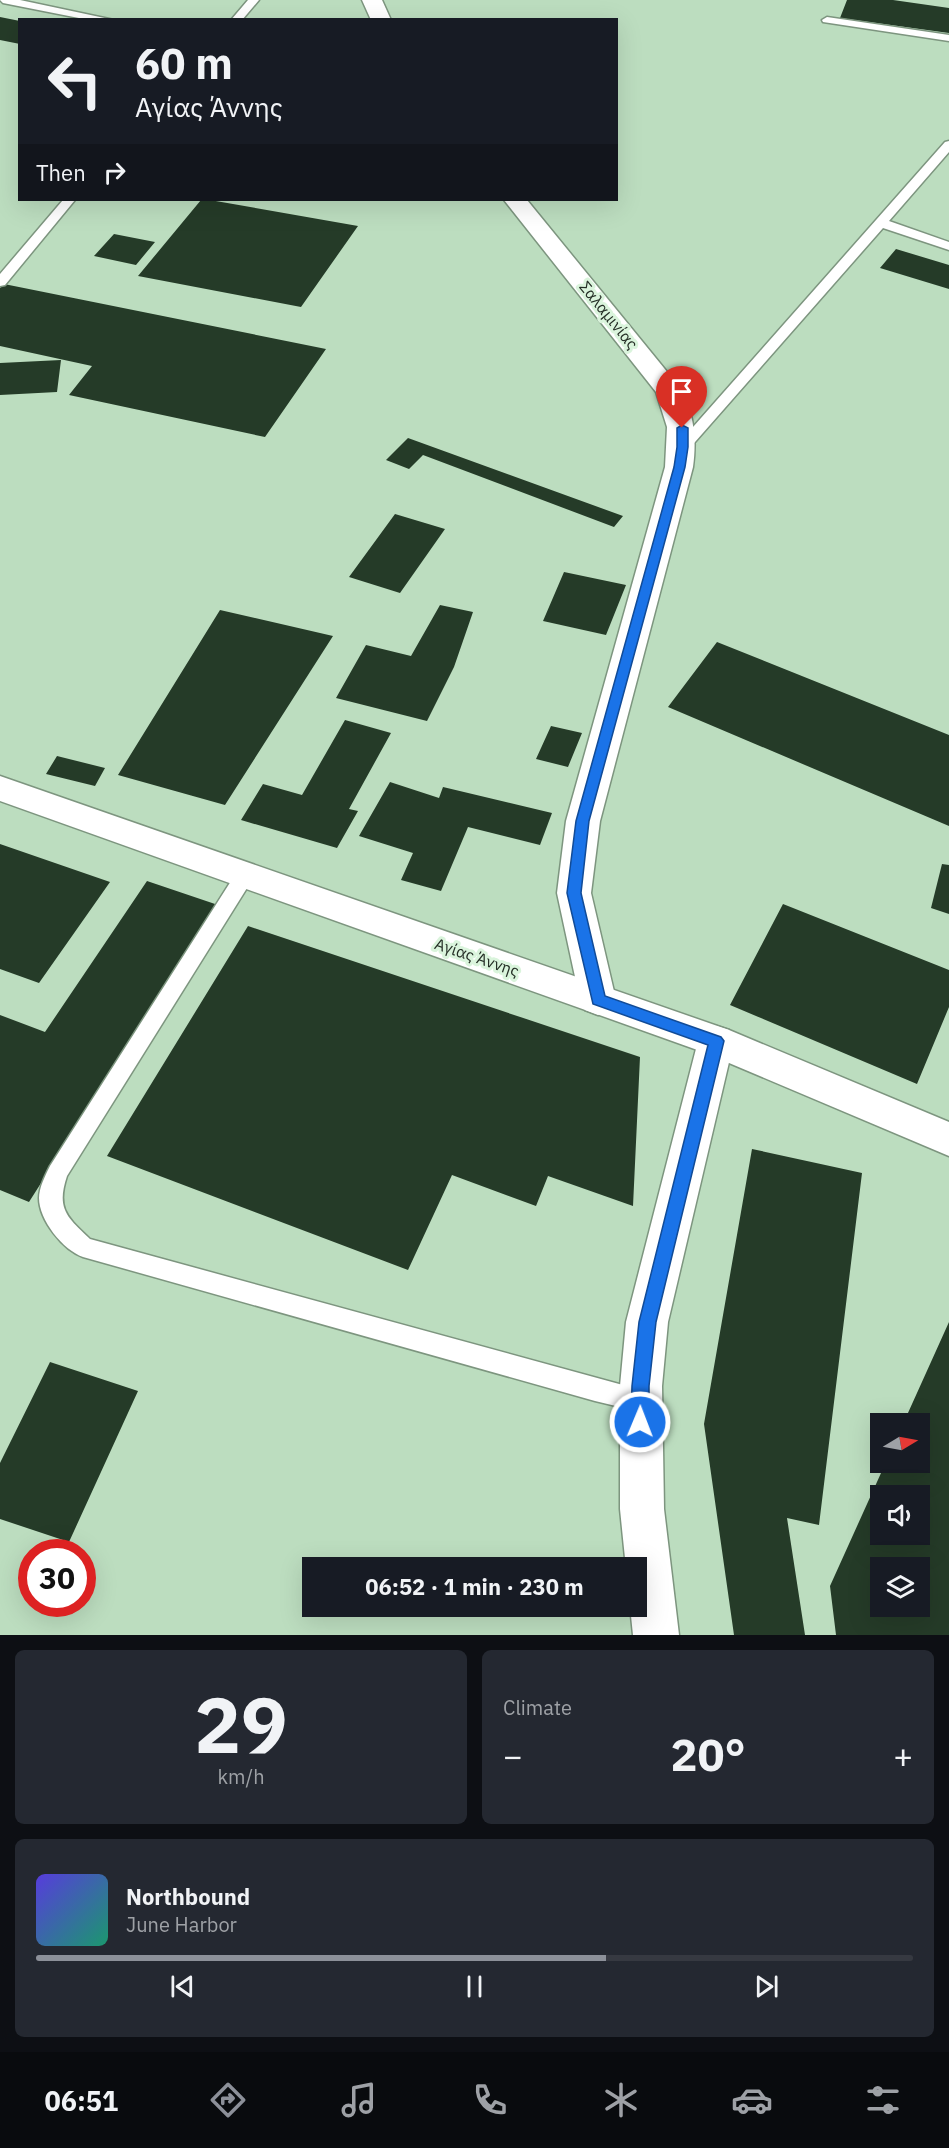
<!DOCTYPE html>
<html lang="en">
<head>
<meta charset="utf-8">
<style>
	body { margin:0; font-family:"IBM Plex Sans",sans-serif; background:#242831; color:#f1f3f6; height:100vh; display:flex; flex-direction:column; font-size:22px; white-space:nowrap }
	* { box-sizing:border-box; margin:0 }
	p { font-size:20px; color:#9ea1a6 }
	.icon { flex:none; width:33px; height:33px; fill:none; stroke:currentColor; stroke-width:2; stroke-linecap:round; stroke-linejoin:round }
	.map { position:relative; height:1635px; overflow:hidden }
	.sheet { display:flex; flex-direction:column; gap:15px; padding:15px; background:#0d0f14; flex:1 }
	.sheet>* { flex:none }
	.guide { position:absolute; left:18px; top:18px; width:600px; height:183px; border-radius:0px; box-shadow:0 6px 24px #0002; background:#171b24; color:#f1f3f6; overflow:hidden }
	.needle { width:39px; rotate:80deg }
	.buttons { position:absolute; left:870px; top:1413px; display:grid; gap:12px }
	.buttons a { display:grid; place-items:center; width:60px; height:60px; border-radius:0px; background:#171b24; box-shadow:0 6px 24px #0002; font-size:30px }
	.speed { position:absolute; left:18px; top:1539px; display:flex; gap:12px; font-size:30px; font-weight:700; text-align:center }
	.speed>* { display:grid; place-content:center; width:78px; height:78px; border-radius:50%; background:#171b24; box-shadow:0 6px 24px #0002; line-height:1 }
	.speed .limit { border:9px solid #d22; background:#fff; color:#111 }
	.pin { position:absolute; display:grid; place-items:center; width:51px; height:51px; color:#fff; margin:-62px -26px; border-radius:50% 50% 50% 0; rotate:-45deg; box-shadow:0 0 6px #0007 }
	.pin .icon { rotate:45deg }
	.me { position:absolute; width:66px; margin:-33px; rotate:1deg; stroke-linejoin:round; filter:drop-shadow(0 0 4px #0008) }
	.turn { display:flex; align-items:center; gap:21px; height:126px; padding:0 18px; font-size:27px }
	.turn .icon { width:78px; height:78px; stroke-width:2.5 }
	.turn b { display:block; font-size:42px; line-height:51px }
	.then { display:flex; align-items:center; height:57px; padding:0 18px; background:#0003; gap:12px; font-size:22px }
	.big { font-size:45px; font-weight:700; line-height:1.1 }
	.sheet .tile { flex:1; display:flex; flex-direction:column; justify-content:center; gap:9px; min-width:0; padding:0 21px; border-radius:9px; background:#242831 }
	.sheet .dial { align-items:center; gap:0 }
	.dial b { font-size:78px; line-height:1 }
	.song { display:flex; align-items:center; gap:18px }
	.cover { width:72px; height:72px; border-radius:9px; background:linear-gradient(135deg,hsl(250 70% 55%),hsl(160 70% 35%)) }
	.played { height:6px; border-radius:3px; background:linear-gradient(90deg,#8c9099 65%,#363941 65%) }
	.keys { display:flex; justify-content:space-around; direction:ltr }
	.heat { display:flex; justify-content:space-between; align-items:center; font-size:33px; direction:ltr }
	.sheet .tiles { flex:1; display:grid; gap:15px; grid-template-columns:1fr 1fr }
	.tile:last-child { grid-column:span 2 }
	.trip { position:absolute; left:302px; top:1557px; width:345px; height:60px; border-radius:0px; background:#171b24; box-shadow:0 6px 24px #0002; font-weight:700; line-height:60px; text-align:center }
	.tabs { display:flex; height:96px; justify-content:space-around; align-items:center; background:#090b0e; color:#9ea1a6 }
	.tabs .icon { width:42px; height:42px }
	.tabs .current { color:#8c9099 }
	.tabs b { font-size:27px; color:#f1f3f6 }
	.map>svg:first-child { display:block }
	.built { fill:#bcddbf; fill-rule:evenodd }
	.building { fill:#253b28; fill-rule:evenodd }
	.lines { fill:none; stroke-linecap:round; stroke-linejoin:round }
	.lane-casing { stroke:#7d957f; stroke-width:3 }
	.street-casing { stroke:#7d957f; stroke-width:3 }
	.secondary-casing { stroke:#7d957f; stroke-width:3 }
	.lane { fill:#fff; fill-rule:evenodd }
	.street { fill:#fff; fill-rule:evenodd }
	.secondary { fill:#fff; fill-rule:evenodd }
	.route { fill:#1a73e8; stroke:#114b97; stroke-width:1.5 }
	.labels { text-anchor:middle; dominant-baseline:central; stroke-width:6; stroke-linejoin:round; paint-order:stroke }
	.street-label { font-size:16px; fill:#252f26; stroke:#daf4dc }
</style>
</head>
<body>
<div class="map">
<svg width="949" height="1635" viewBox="0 0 949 1635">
	<rect width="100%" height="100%" fill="#cde7cf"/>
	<path class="built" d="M0,0H949V1635H0ZM20,20H616V200H20ZM880,1424H920V1462H880ZM880,1496H920V1534H880ZM32,1552H82V1604H32ZM312,1568H636V1606H312ZM880,1568H920V1606H880Z"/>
	<path class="building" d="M847,0H893L949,8V33L840,18Z
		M0,17L20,21V44L0,40Z
		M201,200H210L358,226L301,307L138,276Z
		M114,234L155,242L136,265L94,256Z
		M896,249L949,265V289L880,268Z
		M4,284L326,349L265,437L69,395L92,366L0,346V288Z
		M61,360L57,392L0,395V363Z
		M408,438L623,516L614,527L423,455L409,469L386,460Z
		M395,514L445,529L400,593L349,577Z
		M564,572L626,585L606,635L543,621Z
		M440,605L473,612L454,667L427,721L336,698L366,645L411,656Z
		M220,610L333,636L225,805L118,775Z
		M717,642L949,735V826L668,707Z
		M345,720L391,733L349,809L358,811L337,848L241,820L263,784L302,795Z
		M551,726L582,733L568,767L536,759Z
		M57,756L105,768L95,786L46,774Z
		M390,782L439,798L443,787L552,813L540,845L468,827L441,891L401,880L413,853L359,836Z
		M0,844L110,882L39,983L0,969Z
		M942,864L949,865V914L931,908Z
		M147,881L218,905L29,1202L0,1190V1015L45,1032Z
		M783,904L949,970V1007L917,1084L730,1005Z
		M248,926L640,1057L633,1206L548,1176L536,1206L452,1175L408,1270L107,1156Z
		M752,1149L862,1173L819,1525L787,1518L805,1635H734L704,1424Z
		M949,1322V1635H836L830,1586L886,1462H920V1424H903ZM880,1496H920V1534H880ZM880,1568H920V1606H880Z
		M50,1362L138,1391L69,1542L0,1519V1463Z"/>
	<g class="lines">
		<defs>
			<path id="lane" d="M0,0H20L114,20H89L3,3Z
				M248,0H259L242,20H231Z
				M827,17L949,35V41L823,22L822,20Z
				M949,141V152L889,221L949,242V250L883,228L688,450H678L676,447L678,444L945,142Z
				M63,200H75L5,285L0,286V274Z
				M245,868L252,870L254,875L252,880L67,1176C56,1209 67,1217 90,1239L641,1390L649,1393L653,1401L649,1409L641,1412L595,1401L83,1257C63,1250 39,1220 39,1198C39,1188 45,1176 50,1166L238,870Z"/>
			<path id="street" d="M362,0H382L391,20H371Z
				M504,200H527L677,384C694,409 697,438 693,467L600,821L591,893L616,1000L611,1010L598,1015L585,1010L580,1000L557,893L566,821L665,467L667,427L656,392Z
				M716,1026L729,1030L734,1041L668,1322L662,1386L664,1509L679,1635H633L630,1606H636V1568H626L620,1509V1386L626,1322L698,1041L703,1030Z"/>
			<path id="secondary" d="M0,776L729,1030L949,1122V1156L703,1052L0,801Z"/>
		</defs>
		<use href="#lane" class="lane-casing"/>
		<use href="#street" class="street-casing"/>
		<use href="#secondary" class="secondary-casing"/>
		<use href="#lane" class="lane"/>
		<use href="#street" class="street"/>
		<use href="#secondary" class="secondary"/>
	</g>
	<path class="route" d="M682,425L688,428V447L685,467L589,821L581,893L605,996L721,1037L724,1041L656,1322L649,1386V1422L646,1428L640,1430L634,1428L631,1422L632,1386L639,1322L708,1045L593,1004L567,893L576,821L674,467L677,447V428Z"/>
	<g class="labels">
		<g class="street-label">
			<text transform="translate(609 315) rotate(51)">Σαλαμινίας</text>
			<text transform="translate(477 957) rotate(19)">Αγίας Άννης</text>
		</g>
	</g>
</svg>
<div class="buttons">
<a><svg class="needle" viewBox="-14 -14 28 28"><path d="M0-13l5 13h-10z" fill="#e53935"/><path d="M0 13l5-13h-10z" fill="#9ea1a6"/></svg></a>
<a><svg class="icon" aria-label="sound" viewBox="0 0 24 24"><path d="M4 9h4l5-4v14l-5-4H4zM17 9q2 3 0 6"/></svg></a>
<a><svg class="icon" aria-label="layers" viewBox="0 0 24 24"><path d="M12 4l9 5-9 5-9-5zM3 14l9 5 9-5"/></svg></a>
</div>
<div class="speed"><div class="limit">30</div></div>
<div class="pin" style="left:682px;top:428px;background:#d93025"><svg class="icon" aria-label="arrive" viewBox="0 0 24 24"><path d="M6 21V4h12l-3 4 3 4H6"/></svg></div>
<svg class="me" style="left:640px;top:1422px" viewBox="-20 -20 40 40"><circle r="17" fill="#1a73e8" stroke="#fff" stroke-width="3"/><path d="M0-11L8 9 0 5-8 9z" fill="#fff"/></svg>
<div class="trip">06:52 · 1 min · 230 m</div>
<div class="guide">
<div class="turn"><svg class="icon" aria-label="left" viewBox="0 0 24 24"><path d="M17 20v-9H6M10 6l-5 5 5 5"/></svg><div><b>60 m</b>Αγίας Άννης</div></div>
<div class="then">Then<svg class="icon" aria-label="right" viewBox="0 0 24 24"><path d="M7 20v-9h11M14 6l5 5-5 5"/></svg></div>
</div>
</div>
<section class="sheet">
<div class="tiles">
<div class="tile dial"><b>29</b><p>km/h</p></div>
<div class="tile"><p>Climate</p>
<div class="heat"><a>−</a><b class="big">20°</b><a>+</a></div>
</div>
<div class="tile">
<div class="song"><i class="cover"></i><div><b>Northbound</b><p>June Harbor</p></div></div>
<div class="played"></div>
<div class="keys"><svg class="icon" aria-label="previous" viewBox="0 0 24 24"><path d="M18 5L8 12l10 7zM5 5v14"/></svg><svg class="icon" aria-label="pause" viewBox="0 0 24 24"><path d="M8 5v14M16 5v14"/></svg><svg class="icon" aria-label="next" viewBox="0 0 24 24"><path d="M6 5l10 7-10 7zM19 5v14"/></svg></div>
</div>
</div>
</section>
<nav class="tabs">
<b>06:51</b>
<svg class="icon current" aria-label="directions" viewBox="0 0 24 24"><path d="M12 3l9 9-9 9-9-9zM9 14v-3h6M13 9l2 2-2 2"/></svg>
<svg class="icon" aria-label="music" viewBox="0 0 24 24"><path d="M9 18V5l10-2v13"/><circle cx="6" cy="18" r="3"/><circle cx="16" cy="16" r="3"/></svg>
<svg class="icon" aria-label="phone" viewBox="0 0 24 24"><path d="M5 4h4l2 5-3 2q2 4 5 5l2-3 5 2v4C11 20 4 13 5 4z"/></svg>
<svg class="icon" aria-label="climate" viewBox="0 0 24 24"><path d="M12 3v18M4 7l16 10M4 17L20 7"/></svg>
<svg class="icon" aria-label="car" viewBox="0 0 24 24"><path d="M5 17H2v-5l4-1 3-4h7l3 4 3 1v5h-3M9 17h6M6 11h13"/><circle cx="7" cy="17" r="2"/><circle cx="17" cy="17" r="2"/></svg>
<svg class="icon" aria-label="filters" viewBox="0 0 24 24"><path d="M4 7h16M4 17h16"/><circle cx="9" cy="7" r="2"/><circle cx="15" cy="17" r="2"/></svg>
</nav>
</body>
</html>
